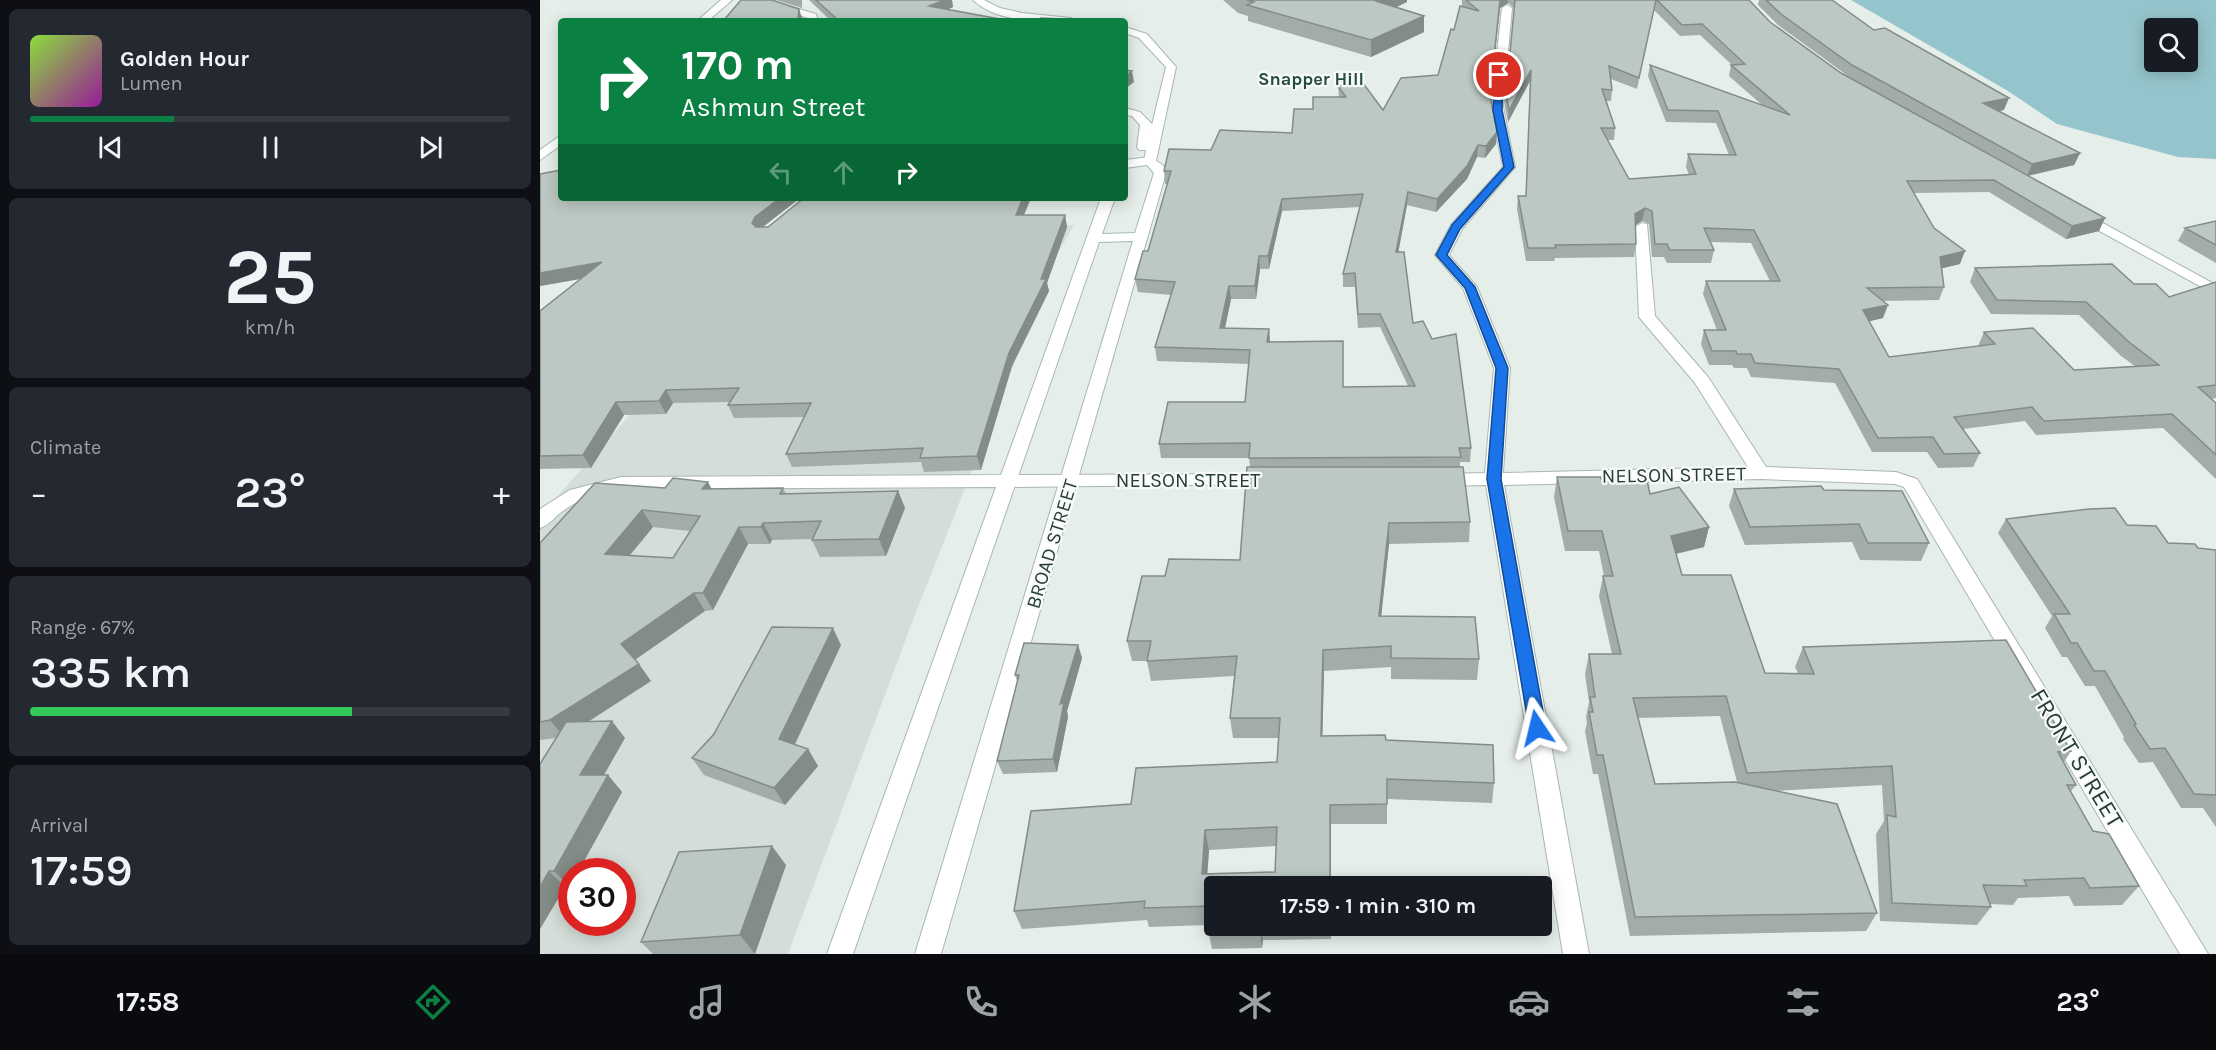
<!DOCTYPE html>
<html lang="en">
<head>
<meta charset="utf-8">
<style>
	body { margin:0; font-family:Karla,sans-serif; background:#242831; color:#f1f3f6; height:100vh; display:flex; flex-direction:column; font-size:22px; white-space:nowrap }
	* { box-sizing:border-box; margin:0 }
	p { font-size:20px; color:#9ea1a6 }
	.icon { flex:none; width:33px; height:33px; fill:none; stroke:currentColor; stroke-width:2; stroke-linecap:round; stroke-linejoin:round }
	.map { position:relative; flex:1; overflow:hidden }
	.panel { display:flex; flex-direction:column; gap:9px; padding:9px; background:#0d0f14; width:540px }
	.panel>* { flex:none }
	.guide { position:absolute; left:18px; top:18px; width:570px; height:183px; border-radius:6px; box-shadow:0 3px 15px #0003; background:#0b8043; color:#fff; overflow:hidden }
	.fabs { position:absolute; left:1604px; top:18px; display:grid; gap:12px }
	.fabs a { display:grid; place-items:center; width:54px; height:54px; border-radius:6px; background:#171b24; box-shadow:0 3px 15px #0003; font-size:30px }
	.speed { position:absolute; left:18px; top:858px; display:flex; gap:12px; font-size:30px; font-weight:700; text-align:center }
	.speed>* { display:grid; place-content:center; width:78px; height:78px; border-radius:50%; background:#171b24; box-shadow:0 3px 15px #0003; line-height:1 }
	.speed .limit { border:9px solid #d22; background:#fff; color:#111 }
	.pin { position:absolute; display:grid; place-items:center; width:51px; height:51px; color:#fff; margin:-26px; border:3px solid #fff; border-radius:50%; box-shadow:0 2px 6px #0007 }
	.me { position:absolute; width:66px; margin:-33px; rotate:350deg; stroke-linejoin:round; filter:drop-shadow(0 0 4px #0008) }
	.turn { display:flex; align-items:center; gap:21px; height:126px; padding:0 24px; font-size:27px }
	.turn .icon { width:78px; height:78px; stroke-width:2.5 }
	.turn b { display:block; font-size:42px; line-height:51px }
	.lanes { display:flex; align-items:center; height:57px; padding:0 24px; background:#0003; justify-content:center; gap:30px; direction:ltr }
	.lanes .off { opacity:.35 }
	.big { font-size:45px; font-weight:600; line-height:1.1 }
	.panel .card { flex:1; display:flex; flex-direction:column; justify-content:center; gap:9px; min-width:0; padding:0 21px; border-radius:9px; background:#242831 }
	.panel .dial { align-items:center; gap:0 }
	.dial b { font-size:78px; line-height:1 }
	.song { display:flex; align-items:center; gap:18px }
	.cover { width:72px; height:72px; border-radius:9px; background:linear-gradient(135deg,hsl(90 70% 55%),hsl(300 70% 35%)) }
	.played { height:6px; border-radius:3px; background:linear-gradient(90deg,#0b8043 30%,#363941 30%) }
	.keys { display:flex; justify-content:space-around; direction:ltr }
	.heat { display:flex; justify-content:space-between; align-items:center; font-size:33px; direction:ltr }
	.charge { height:9px; border-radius:4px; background:linear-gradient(90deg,#34c759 67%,#363941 0) }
	.trip { position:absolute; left:664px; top:876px; width:348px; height:60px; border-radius:6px; background:#171b24; box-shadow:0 3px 15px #0003; font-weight:600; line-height:60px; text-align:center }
	.menu { display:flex; height:96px; justify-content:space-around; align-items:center; background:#090b0e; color:#9ea1a6 }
	.menu .icon { width:42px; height:42px }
	.menu .selected { color:#0b8043 }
	.menu b { font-size:27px; color:#f1f3f6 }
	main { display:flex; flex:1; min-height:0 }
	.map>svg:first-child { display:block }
	.built { fill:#d5ddd9; fill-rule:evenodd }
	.water { fill:#95c5cc; fill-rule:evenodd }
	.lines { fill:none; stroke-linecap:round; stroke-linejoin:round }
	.street-casing { stroke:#a9b6b1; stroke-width:2 }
	.secondary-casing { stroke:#a6b8b1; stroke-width:2 }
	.street { fill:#fff; fill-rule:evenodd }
	.secondary { fill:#fff; fill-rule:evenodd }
	.wall { fill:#a2aca8; fill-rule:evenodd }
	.shaded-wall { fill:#848c88 }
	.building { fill:#bcc8c3; stroke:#848c88; stroke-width:1.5; fill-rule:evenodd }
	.route { fill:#1a73e8; stroke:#114b97; stroke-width:1.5 }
	.labels { text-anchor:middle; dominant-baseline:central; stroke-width:4.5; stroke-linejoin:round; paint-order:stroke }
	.far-neighbourhood-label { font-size:18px; font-weight:bold; fill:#254e43; stroke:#f7faf8 }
	.street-label { font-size:20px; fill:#273e37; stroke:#f7faf8 }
	.near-street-label { font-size:24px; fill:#273e37; stroke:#f7faf8 }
</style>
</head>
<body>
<main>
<section class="panel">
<div class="card">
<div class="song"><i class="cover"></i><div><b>Golden Hour</b><p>Lumen</p></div></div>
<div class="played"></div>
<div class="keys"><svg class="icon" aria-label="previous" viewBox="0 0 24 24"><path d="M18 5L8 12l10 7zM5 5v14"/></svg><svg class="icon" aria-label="pause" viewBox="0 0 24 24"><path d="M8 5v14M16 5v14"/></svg><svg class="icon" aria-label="next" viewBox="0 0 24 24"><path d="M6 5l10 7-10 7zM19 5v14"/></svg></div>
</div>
<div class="card dial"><b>25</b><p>km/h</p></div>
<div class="card"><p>Climate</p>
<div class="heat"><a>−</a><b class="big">23°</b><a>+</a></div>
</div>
<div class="card"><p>Range · 67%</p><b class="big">335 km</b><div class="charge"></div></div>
<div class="card"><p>Arrival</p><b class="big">17:59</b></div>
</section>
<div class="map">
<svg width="1676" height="954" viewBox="0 0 1676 954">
	<rect width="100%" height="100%" fill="#e6eeea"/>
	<path class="built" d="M534,225L517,255L373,620L248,954H0V516L109,393L480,226ZM32,872H82V922H32Z"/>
	<path class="water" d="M1311,0H1676V159L1638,157L1517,124L1468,91ZM1614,28H1647V62H1614Z"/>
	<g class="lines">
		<defs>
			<path id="street" d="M213,0H228L276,14L278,21H268V18Z
				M433,0H444L460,8L482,13L531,18L536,21C504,21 458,24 433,0Z
				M967,5L972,8L963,107L975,167L922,229L909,255L937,287L970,368L963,473L1208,467L1155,383L1099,317L1095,227L1102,223L1107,224L1115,316L1168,377L1226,467L1356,472L1377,479L1668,954H1640L1364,487L1355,484L1221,479L964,485L1049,954H1023L946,485L900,486L894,484L891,480L894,476L900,474L945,473L954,368L923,288L895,255L911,225L963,167L951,107L962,8Z
				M585,27L607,34L636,67L616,161L610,165L604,161L606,150H599L597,147L600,125L592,116L585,115V108L600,112L612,124L611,129L626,67L599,38L585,33Z
				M729,474L735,476L738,480L735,484L466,487L460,485L457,481L460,477L466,475Z"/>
			<path id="secondary" d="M181,0H192L168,21H157Z
				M21,135V145L0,160V150Z
				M610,157L623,165L626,173L401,954H375L593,241L559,242L313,954H287L456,487L81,489C60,493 40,498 23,511C15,516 10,525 0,528V509L30,490L81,477L461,475L561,198H575L562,234L595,233L614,173L607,165L585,168V160Z
				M1539,210L1676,285V295L1534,217L1532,214Z"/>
		</defs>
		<use href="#street" class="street-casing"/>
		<use href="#secondary" class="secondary-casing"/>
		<use href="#street" class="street"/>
		<use href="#secondary" class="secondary"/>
	</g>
	<path class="wall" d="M236,0H262V8Z
		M269,0H412L413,7L407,10L471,21H291Z
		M683,0H867V2L856,7L884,16V32L831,57L708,21V16L698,13Z
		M922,0H1209L1230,22L1301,73L1308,76L1238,25L1218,5L1219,0H1292L1334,30L1464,110L1459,111L1540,153L1534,165L1488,176L1565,218L1559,231L1526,239L1449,192L1374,193L1394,228L1420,264L1402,268L1404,287L1399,300L1343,301V318L1329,321L1349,357L1438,346L1444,332L1534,370L1595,366L1581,356L1539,315L1451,314L1430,282L1435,268L1594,284L1629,297L1676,282V398L1671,399L1676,403V479L1623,428L1496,435L1485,421L1423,429L1440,453L1433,467L1398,468L1387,452H1332L1295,383L1211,377L1207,368H1194L1192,365H1169L1161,344L1164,330H1177L1163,294L1166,281H1230L1211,243L1170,242L1174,250L1171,263H1127L1124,257H1112L1109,224L1102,221L1095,225L1096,244L1094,257L1015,258L1014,261H986L977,209L978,196H986L990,81L968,122L965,107L974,8L968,3L960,8L950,97L957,132L956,144L945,158L937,157L927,179L896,212L867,205L858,252L873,323L931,448L930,462H920V467L930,522L929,542L849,544L841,616L939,659L937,680L851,679V667L784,671L782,736L846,740L954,783L952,803L847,799V824H791V886H675V926H791V939L723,940L722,948L672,949L668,930V925L609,927L607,920L482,929L474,911L591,804L737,762L738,738H693L690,718L694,676L611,681L607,661H592L587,641L625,576L700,560L710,467L709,458H621L619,444L705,402L709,364L617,361L615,347L631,295L598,292L595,279L608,251L628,184H625L624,171L671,150L752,133L773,109L799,97L798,86L843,110L898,75L914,30L922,6ZM1114,10L1140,36L1160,35L1192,65H1191L1189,76L1222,105L1110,65L1108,76L1126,122L1176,123L1189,155L1148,154L1146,167L1149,175L1089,179L1067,140H1074L1075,128L1066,101H1071L1072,90L1071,79L1097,89ZM820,207L803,274V287H815L818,328L840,327L868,386L803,387L730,342L729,329L685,328L691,299H716L720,269H729L742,211ZM736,846L735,872L667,874L669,850Z
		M0,174L21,198H260L223,227L484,215H525L527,227L507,283L509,291L472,366L441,470L384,472L381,462L252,467L246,454L265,417L194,418L188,405L190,402L133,403L126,414L84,415L51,468L0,469V311L40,279L0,286Z
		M1676,221V263L1638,241L1645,228Z
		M1017,477L1061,479L1110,494L1169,527L1164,547L1136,554L1142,575L1225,673H1258L1255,667L1263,647L1531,751L1524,762L1536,785L1531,791L1553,831L1599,886L1582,905L1534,906L1529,896L1478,898L1473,905L1450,904L1451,907L1437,925L1340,921L1336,834L1344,821L1342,785L1234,791L1337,913L1326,931L1090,936L1058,774H1053L1045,731L1047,723L1046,717L1049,702L1045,674L1049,654H1072L1059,596L1063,576H1064L1059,551H1025L1014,497ZM1180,716L1197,782L1115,784L1098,718Z
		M125,488L172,489L243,488L246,494L358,491L365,508L346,556L280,557L272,540V539L232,540L230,544H208L173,610L165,611L95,660L111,681L48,722L85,738L64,775H68L82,792L38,872H32V884L30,887H25L0,929V764L16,738L0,740V543ZM113,527L150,531L133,558L89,556Z
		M1194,489L1284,490L1389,543L1381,561L1320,560L1312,542L1205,545L1189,506Z
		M1466,519L1587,525L1628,543L1658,548L1676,550V827L1663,808H1641L1613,762L1599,763L1583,739L1584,737L1555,686H1545L1527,657H1522L1505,628L1512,616L1458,533Z
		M301,645L255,745L268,749L278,766L245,805L164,775L152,758L174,734Z
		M538,645L542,658L527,711L528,717L517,772L463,774L457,761L477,681L475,675Z
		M246,865L215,954H113L101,942Z"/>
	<path class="shaded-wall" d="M405,0H412L413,7L391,16L389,6Z
		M838,0H867V2L836,17V1Z
		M960,0H968V3L960,8L949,107Z
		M259,9L262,18V21H258Z
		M884,16V32L831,57V40Z
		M991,70L990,81L968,122L969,110Z
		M592,71L594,82L585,89V77Z
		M1469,98L1464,110L1439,115L1443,103Z
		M957,132L956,144L945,158L946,146Z
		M938,145L937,157L927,179L896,212L897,199Z
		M1540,153L1534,165L1487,176L1492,164Z
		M868,192L867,205L856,265V252Z
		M240,198H260L220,229L217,235L212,223L215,217Z
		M483,198H491L479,227L476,215Z
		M742,199V211L729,269L728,256Z
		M1105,208L1102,221L1093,227L1095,214Z
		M525,215L527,227L507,283L509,291L472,366L441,470L437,456L469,353L501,279Z
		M1565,218L1559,231L1526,239L1532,226Z
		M1425,251L1420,264L1395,270L1400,257Z
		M719,256L720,269L716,299L715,286Z
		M62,262L68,274L0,286V273Z
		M689,286L691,299L682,342L680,328Z
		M1348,305L1343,318L1318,324L1323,310Z
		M729,329L730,343L727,342Z
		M126,390L133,403L126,414L119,401Z
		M76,402L84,415L51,468L43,455Z
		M168,482L177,499L162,489Z
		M358,491L365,508L346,556L339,539Z
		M102,510L113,527L76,572L65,554Z
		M223,523L232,540L230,544L221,527Z
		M849,523V544L839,637V616Z
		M199,527L208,544L173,610L163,593Z
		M1169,527L1164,547L1126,556L1131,536Z
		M154,593L165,611L93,661L81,644Z
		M293,628L301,645L249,756L239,739Z
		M538,645L542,658L527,711L528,717L517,772L513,759L520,704Z
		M783,650L784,671L782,756L781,736Z
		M99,664L111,681L24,737L10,720Z
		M72,721L85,738L54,792L40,775Z
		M268,749L278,766L245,805L234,788Z
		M68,775L82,792L38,872H32V884L30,887L14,871Z
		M790,805L791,824V886H790Z
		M665,830L669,850L666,893L662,874Z
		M232,846L246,865L215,954L200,935Z
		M9,871L25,887L0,929V887Z
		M720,926L723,940L722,948L720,929Z"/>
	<path class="building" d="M201,0H232L259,9L258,21H183Z
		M276,0H405L389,6L471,21H299Z
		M707,0H838L836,1L884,16L831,40L707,5L714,2Z
		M926,0H960L950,95L957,132L946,146L938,145L927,166L897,199L868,192L856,252H864L873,323L883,321L892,339L916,334L931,448H919L921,457L709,458L710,443L619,444L628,402H705L710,350L615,347L635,282L595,279L603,251H608L631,171H624L629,149L671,150L680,130L752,133L754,109H773V97H806L798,86L823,83L843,110L861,78L898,75L911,29L914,30L920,6L939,11ZM823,194L803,274L815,273L818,314H840L875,386L803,387V341L727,342L729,329L680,328L689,286H715L719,256H728L742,199Z
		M975,0H1116L1099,78L1069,66L1072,90L1062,89L1075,128H1061L1089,179L1156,174L1148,154L1196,155L1178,111L1128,110L1110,65L1250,115L1191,65L1205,64L1162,24L1142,25L1117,0H1209L1230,22L1301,73L1565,218L1532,226L1454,180L1367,181L1394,228L1425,251L1400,257L1404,287L1327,288L1348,305L1323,310L1349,357L1455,344L1444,332L1493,328L1534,370L1619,365L1589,342L1546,302L1457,300L1435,268L1572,264L1594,284H1616L1629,297L1676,282V385L1658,387L1676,403V455L1632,414L1504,421L1492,407L1414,417L1440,453L1404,454L1393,437L1338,438L1299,369L1215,363L1211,354H1197L1196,351H1172L1164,330H1186L1166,281H1240L1214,230L1164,228L1174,250H1130L1127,244H1115L1112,211L1105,208L1095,214L1096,244L1015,245L1016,248H988L978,196H986L991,70L969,110L966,95Z
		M1226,0H1292L1334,30L1345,28L1469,98L1443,103L1540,153L1492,164L1312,65L1241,14Z
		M501,18L548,20L547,21H498Z
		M585,70L592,71L585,77Z
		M21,170V198H240L215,217L212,223L216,227H228L264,198H483L476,215H525L501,279H506L469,353L437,456L380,458L383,448L246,454L271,403L188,405L199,388L126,390L119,401L76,402L43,455L0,456V311L62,262L0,273V174Z
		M1676,221V245L1645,228Z
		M707,467H923L930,522L849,523L839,616L935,617L939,659L851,658V646L783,650L781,736L845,735L846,740L953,745L954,783L847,779V804L790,805V886H675V926H720V929L668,930L670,906L604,908L605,901L474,911L491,811L591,804L596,768L737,762L740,718H690L697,656L607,661L611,641H587L602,576H625L629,559L700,560ZM737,827L735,872L662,874L665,830Z
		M1017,477H1061V479L1107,480L1110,494L1139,487L1169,527L1131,536L1142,575H1191L1225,673L1274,674L1263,647L1466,640L1531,751L1518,752L1536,785H1527L1553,831L1569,834L1599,886L1550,888L1544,878L1484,880L1487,886L1443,885L1451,907L1352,903L1347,815L1356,817L1352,766L1207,773L1186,696L1093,698L1115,784L1195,782L1297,804L1337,913L1095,917L1063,755H1057L1049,712H1053L1050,697H1055L1049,654H1081L1063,576H1073L1062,531H1028Z
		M133,478L168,482L162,489L243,488L240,494L358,491L339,539L272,540L281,521L223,523L221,527H199L163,593H154L81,644L99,664L10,720L0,722V543L55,483L125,488ZM102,510L160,516L133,558L65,554Z
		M1281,486L1284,490L1362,491L1389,543H1328L1319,524L1210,527L1194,489Z
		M1575,508L1587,525L1616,526L1628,543L1655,544L1658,548L1676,550V795L1654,794L1625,748L1610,749L1594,725L1596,724L1565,671H1554L1537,643H1531L1514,614H1530L1466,519L1549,509Z
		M232,627L293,628L239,739L268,749L234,788L152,758L174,734Z
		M484,643L538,645L520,704L524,703L513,759L457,761L479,675H475Z
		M72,721L40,775H68L14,871H9L0,887V764L26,722Z
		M232,846L200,935L101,942L139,852Z"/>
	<path class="route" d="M959,73L963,75L962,110L974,167L920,229L907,255L935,287L968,368L961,479L1006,728L1003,733L997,735L991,733L989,728L947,479L956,368L925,288L896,255L912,225L964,167L953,110L955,75Z"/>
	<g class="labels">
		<g class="far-neighbourhood-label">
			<text x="771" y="79">Snapper Hill</text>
		</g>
		<g class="street-label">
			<text transform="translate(1134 475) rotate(-1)">NELSON STREET</text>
			<text x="648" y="480">NELSON STREET</text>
			<text transform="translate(512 544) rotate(-73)">BROAD STREET</text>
		</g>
		<g class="near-street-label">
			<text transform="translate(1537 758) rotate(59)">FRONT STREET</text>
		</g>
	</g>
</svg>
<div class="fabs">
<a><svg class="icon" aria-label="search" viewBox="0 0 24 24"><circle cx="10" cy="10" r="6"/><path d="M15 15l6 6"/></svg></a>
</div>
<div class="speed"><div class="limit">30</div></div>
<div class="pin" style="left:959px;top:75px;background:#d93025"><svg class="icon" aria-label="arrive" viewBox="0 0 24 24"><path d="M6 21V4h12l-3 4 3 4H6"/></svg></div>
<svg class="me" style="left:997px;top:728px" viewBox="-20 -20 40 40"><path d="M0-17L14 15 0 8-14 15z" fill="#1a73e8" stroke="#fff" stroke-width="4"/></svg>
<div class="trip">17:59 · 1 min · 310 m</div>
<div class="guide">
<div class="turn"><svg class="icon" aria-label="right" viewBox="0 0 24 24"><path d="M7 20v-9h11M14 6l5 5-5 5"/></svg><div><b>170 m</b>Ashmun Street</div></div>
<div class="lanes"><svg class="icon off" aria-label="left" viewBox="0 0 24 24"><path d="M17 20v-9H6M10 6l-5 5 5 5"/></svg><svg class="icon off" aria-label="ahead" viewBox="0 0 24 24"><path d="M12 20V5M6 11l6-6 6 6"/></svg><svg class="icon" aria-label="right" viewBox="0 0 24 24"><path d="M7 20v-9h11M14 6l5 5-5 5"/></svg></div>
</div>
</div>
</main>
<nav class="menu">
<b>17:58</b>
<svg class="icon selected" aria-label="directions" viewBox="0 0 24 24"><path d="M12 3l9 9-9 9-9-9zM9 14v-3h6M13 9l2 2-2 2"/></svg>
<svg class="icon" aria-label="music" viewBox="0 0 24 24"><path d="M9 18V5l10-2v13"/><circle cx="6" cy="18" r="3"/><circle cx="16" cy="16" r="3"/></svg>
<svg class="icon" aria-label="phone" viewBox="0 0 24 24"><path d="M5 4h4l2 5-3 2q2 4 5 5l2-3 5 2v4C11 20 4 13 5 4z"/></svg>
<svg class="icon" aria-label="climate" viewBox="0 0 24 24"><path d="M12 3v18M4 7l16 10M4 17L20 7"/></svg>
<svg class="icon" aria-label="car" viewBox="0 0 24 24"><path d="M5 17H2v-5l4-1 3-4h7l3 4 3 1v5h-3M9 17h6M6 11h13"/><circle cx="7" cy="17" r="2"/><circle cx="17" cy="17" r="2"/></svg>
<svg class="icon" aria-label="filters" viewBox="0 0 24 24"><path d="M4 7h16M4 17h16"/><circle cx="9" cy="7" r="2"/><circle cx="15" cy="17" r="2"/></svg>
<b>23°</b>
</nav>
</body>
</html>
